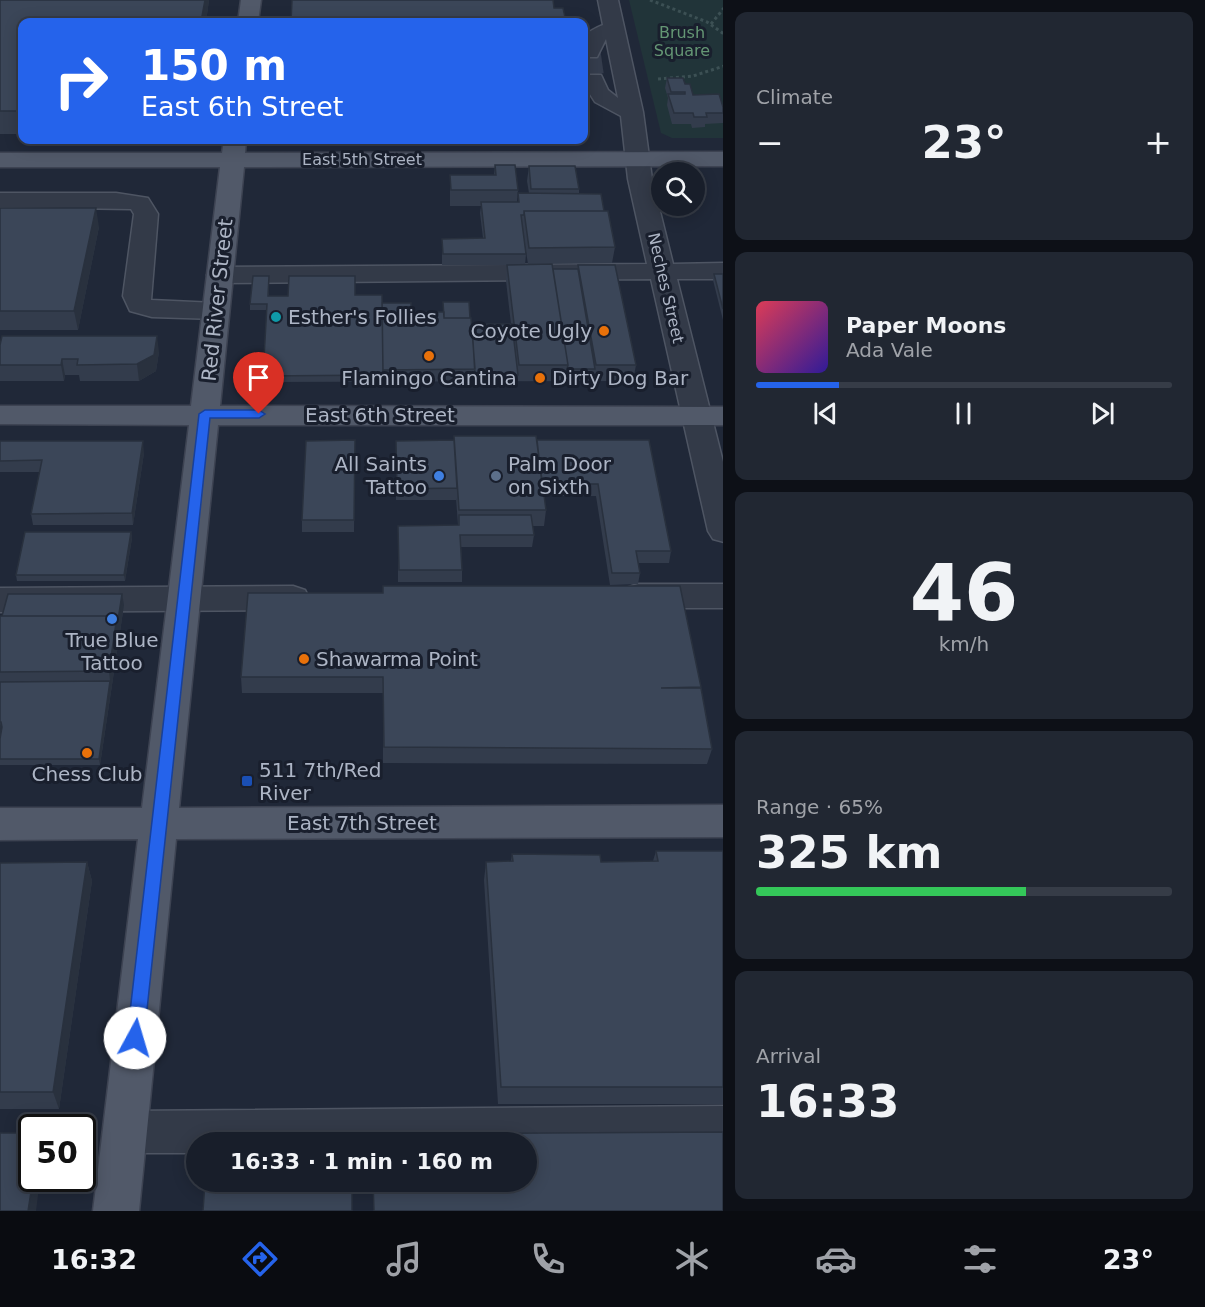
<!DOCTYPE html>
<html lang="en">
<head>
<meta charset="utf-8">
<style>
	body { margin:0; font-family:"DejaVu Sans",sans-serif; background:#212732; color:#f1f3f6; height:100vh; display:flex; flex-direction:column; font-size:22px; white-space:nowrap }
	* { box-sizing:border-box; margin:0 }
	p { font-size:20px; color:#9fa2a8 }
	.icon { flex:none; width:33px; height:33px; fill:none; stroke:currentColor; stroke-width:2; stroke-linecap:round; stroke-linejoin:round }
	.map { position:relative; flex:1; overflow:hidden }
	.drawer { display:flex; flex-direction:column; gap:12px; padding:12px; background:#0d1017; width:482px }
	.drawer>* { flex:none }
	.banner { position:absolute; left:18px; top:18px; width:570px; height:126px; border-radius:12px; box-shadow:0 3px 15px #0003,0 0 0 2px #363c47; background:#2563eb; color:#fff; overflow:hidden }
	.buttons { position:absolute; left:651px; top:162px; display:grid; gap:12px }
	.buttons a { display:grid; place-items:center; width:54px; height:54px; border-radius:50%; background:#181e2a; box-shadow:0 3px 15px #0003,0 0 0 2px #363c47; font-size:30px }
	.speed { position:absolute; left:18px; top:1114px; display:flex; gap:12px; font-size:30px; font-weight:700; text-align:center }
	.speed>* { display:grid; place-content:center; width:78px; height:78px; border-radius:50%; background:#181e2a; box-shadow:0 3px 15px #0003,0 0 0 2px #363c47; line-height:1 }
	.speed .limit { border:3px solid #111; border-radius:9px; background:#fff; color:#111 }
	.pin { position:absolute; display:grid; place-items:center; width:51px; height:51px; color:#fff; margin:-62px -26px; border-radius:50% 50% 50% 0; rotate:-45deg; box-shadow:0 0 6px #0007 }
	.pin .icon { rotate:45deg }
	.me { position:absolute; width:66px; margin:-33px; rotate:6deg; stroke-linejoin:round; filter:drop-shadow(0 0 4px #0008) }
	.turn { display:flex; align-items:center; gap:21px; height:126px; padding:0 24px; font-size:27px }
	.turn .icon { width:78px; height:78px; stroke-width:2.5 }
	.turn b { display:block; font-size:42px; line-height:51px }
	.big { font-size:45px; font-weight:800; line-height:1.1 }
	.drawer .card { flex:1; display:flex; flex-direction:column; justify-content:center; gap:9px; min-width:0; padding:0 21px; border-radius:12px; background:#212732 }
	.drawer .dial { align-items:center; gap:0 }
	.dial b { font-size:78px; line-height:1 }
	.song { display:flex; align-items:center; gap:18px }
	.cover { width:72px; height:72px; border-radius:9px; background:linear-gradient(135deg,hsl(350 70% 55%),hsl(250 70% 35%)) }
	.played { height:6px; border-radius:3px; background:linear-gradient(90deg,#2563eb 20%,#363c47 20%) }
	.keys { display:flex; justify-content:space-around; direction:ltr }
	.heat { display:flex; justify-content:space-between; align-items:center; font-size:33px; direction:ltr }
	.charge { height:9px; border-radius:4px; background:linear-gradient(90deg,#34c759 65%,#363c47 0) }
	.trip { position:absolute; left:186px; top:1132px; width:351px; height:60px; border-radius:30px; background:#181e2a; box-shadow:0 3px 15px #0003,0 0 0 2px #363c47; font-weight:800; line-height:60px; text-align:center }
	.tabs { display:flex; height:96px; justify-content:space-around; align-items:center; background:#0a0c11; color:#9fa2a8 }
	.tabs .icon { width:42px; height:42px }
	.tabs .current { color:#2563eb }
	.tabs b { font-size:27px; color:#f1f3f6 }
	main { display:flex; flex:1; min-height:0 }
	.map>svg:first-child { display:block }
	.green { fill:#213439 }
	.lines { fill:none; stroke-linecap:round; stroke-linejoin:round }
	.minor-tunnel { stroke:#353d4d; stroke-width:23; stroke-dasharray:23 12; stroke-linecap:butt }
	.minor-casing { stroke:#4e5563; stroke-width:3 }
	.major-casing { stroke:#3d4352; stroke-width:3 }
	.path { stroke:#3c5054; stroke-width:3; stroke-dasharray:3 3; stroke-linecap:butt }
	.minor { fill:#333a48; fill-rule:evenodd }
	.major { fill:#515969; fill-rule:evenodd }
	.wall { fill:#333c4c }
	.shaded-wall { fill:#29313e }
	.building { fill:#3b4658; stroke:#29313e; stroke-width:1.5 }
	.route { fill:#2563eb; stroke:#184099; stroke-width:1.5 }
	.culture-dot { fill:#0f9aa8; stroke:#191f2d; stroke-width:2 }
	.food-dot { fill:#e8710a; stroke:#191f2d; stroke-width:2 }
	.shop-dot { fill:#3f7fe0; stroke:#191f2d; stroke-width:2 }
	.service-dot { fill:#5c6f8a; stroke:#191f2d; stroke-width:2 }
	.transit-dot { fill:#1a4fb4; stroke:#191f2d; stroke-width:2 }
	.labels { text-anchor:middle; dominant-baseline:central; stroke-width:6; stroke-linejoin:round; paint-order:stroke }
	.far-park-label { font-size:16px; fill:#649674; stroke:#191f2d }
	.far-street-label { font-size:16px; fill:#adb5c5; stroke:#191f2d }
	.street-label { font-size:20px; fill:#adb5c5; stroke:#191f2d }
	.poi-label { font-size:20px; fill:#adb5c5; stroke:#191f2d; text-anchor:start }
</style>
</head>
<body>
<main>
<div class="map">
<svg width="724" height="1211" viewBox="0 0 724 1211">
	<rect width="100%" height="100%" fill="#202838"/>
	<path class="green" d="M629,0H723V138H672L661,133Z"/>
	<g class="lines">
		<path class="minor-tunnel" d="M589,52L593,80"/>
		<defs>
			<path id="minor" d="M598,0H618L643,112L652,179L673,264L724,263V279H677L724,466V542L713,539L708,531L651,279L220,283L211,281L207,275L211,269L220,267L647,264L628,179L621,116L595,102L584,85L585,75H601L608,90L618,98L606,39L597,57H584C584,35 582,34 603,25Z
				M0,193H116L148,198L158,214L151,300L216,303L226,305L229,311L226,317L216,319L152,317L130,311L123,296L134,214L131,209L0,207Z
				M638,584H724V608H638L626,604L622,596L626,588Z
				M293,586L305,590L309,598L305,606L293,610L0,612V588Z
				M724,1106V1148L526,1150V1143H196V1153H125L109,1147L103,1132L109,1117L125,1111Z"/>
			<path id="major" d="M241,0H261L258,22H238Z
				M224,140H246L245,153L724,152V166L244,167L220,406L724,407V425H218L179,808L724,805V837L176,839L139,1211H93L138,839L0,840V808H142L189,425L0,424V406H191L220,167H0V153H222Z"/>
		</defs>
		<use href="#minor" class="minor-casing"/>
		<use href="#major" class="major-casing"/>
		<path class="path" d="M650,0L707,22L724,34
			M711,24L724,8
			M658,79L693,76L724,66"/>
		<use href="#minor" class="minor"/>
		<use href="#major" class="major"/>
	</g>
	<path class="wall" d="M0,0H209L206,22H22V134H0Z
		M667,78L685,84L693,95L723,107V123L705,124V127L692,128L691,124H672L667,105L668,98L665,88Z
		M495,165L518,190L517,202H518V193H529L527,181L529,166L579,189V194L604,211L615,247L612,263L528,264L522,227L526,254L525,265L553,269H578V265L636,365L633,381L263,382L267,310H250V304L269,276V296L355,295L411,312H443V302L470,318L472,324H511L506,281L507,265H442V239L483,238L480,213L481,206H450V175H494Z
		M0,208L99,227L78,330H0Z
		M714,274H723V320L713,280Z
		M0,345L159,352L156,371L139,381H80L79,375H65L64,381H0Z
		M454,436L537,440H649L671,551L669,563H638L640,573L638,584L610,585L596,496H544L546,510L544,526H533L534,535L532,547H461L462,570V582H398V526L458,525L456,498V500H396V441L454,440Z
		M355,440L354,532H302V520Z
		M0,441L144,453L133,525H33L31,514L40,472H0Z
		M131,532L132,538L125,581H17L16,575Z
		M383,593L701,687L712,749L707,764L383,763V693H242L241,677Z
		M122,594L124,605L100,765H0V616Z
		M656,851H723V1104H498L484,880L486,862L511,861L512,854L601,862L653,861Z
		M87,862L92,881L59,1109H0V863Z"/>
	<path class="shaded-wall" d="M205,0H209L206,22H201Z
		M96,208L99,227L78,330L74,311Z
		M157,336L159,352L156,371L139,381L137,364Z
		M62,359L65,375L64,381L61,365Z
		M143,441L144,453L133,525L132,513Z
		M131,532L132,538L125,581L124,575Z
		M122,594L124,605L100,765L99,759L110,681L109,671L117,616Z
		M1,722L4,733L0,753V726Z
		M87,862L92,881L59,1109L53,1092Z
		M33,1179H40L36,1211H28Z"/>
	<path class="building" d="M0,0H205L201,22H22V111H0Z
		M292,0H553L554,8H563L566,22H291Z
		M667,78H683L685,84H690L693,95L719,94L723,107V113H706L707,117H694L693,113H674L668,94H685V92H671Z
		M495,165H515L518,190H451L450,175H496Z
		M529,166H575L579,189H531Z
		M518,193L601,194L604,211H524V215H521L526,254H443L442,239L485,238L481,202H519Z
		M0,208H96L74,311H0Z
		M524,211H608L615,247L529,248Z
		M552,264L568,365H519L507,265Z
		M578,265H615L636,365H596Z
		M553,269H578L595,369H567L568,365Z
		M714,274H723V309Z
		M253,276H269L268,296H288L289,276H355V295H382L383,375L263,376L267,304H250Z
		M443,302H469L470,318H444Z
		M382,303H411V312H444V318H471L475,369L383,370Z
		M472,324H512L518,375H475Z
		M2,336H157L154,355L137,364L77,365L78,359H62L61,365H0V345Z
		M454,436H536L546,510H459Z
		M355,440L354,520H302L306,441Z
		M454,440L457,488L397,489L396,441Z
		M537,440H649L671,551H636L640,573H612L598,484H542Z
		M0,441H143L132,513L31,514L42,460L0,461Z
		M459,515H531L534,535H460L462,570H399L398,526L459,525Z
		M25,532H131L124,575H16Z
		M383,586H680L701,687L661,688H701L712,749L384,747L383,677H241L248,593H383Z
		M8,594H122L118,620L117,616H2Z
		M0,616H117L109,671L0,672Z
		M110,681L99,759H0V739L2,727L1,722H0V682Z
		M656,851H723V1087H501L486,862L513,861L512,854L600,855L601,862L658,861Z
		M87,862L53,1092H0V863Z
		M723,1132V1211H374L373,1182H526V1143H373V1134Z
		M0,1133H32V1179H33L28,1211H0Z
		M352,1136V1143H208V1138Z
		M205,1182H352V1211H203Z"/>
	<path class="route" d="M205,410H259L265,414L259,418H210L144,1038L142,1044L135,1046L129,1044L127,1038L199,414Z"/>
	<circle class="culture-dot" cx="276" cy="317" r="6"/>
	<g class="food-dot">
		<circle cx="604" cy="331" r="6"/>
		<circle cx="429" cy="356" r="6"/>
		<circle cx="540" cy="378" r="6"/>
		<circle cx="304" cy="659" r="6"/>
		<circle cx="87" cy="753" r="6"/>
	</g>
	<g class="shop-dot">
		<circle cx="439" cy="476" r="6"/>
		<circle cx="112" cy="619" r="6"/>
	</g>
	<circle class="service-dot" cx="496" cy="476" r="6"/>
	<rect class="transit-dot" x="241" y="775" width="12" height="12" rx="3"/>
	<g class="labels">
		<g class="far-park-label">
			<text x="682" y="32">Brush<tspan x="682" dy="18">Square</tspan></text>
		</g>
		<g class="far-street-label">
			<text x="362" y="159">East 5th Street</text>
			<text transform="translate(666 288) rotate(77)">Neches Street</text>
		</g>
		<g class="street-label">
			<text transform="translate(217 300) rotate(-84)">Red River Street</text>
			<text x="380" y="415">East 6th Street</text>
			<text x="362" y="823">East 7th Street</text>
		</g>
		<g class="poi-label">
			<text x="288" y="317">Esther's Follies</text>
			<text x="592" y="331" text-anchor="end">Coyote Ugly</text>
			<text x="429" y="378" text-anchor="middle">Flamingo Cantina</text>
			<text x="552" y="378">Dirty Dog Bar</text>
			<text x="427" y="464" text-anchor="end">All Saints<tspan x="427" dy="23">Tattoo</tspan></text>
			<text x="508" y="464">Palm Door<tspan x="508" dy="23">on Sixth</tspan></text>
			<text x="112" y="640" text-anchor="middle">True Blue<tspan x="112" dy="23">Tattoo</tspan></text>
			<text x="316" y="659">Shawarma Point</text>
			<text x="259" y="770">511 7th/Red<tspan x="259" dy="23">River</tspan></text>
			<text x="87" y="774" text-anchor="middle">Chess Club</text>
		</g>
	</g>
</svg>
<div class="buttons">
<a><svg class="icon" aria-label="search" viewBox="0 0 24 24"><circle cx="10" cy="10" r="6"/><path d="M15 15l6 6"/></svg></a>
</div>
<div class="speed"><div class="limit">50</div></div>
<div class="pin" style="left:259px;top:414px;background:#d93025"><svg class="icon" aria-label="arrive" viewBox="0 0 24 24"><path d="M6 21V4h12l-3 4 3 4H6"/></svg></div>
<svg class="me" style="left:135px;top:1038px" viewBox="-20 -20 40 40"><circle r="19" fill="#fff"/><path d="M0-13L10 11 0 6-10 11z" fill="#2563eb"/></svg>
<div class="trip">16:33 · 1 min · 160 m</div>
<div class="banner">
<div class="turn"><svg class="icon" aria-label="right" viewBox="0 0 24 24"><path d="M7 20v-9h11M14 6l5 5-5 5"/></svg><div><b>150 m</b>East 6th Street</div></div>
</div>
</div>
<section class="drawer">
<div class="card"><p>Climate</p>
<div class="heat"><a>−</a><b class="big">23°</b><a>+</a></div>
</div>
<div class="card">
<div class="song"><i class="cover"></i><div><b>Paper Moons</b><p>Ada Vale</p></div></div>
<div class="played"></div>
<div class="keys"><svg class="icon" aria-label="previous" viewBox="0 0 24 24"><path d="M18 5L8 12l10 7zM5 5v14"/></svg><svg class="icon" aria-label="pause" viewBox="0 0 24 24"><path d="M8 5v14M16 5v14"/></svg><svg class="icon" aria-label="next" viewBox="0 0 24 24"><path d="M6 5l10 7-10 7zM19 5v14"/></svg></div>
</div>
<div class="card dial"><b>46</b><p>km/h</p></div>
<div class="card"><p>Range · 65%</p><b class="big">325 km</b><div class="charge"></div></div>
<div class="card"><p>Arrival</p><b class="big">16:33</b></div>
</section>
</main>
<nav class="tabs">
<b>16:32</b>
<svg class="icon current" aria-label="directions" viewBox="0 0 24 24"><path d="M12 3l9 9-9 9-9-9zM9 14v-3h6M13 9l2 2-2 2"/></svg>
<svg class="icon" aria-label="music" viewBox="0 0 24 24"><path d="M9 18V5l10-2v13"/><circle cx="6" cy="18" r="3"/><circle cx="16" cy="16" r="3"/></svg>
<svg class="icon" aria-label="phone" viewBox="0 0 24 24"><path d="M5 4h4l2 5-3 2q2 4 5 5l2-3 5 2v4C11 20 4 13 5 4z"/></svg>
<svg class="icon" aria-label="climate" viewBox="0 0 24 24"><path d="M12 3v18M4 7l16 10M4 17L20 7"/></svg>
<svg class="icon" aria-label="car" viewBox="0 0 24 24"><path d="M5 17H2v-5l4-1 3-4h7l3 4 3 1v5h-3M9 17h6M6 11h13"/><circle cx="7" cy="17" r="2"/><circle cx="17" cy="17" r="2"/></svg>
<svg class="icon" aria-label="filters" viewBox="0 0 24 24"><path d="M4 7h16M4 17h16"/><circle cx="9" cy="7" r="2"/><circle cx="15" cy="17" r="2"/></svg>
<b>23°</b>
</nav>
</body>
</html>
